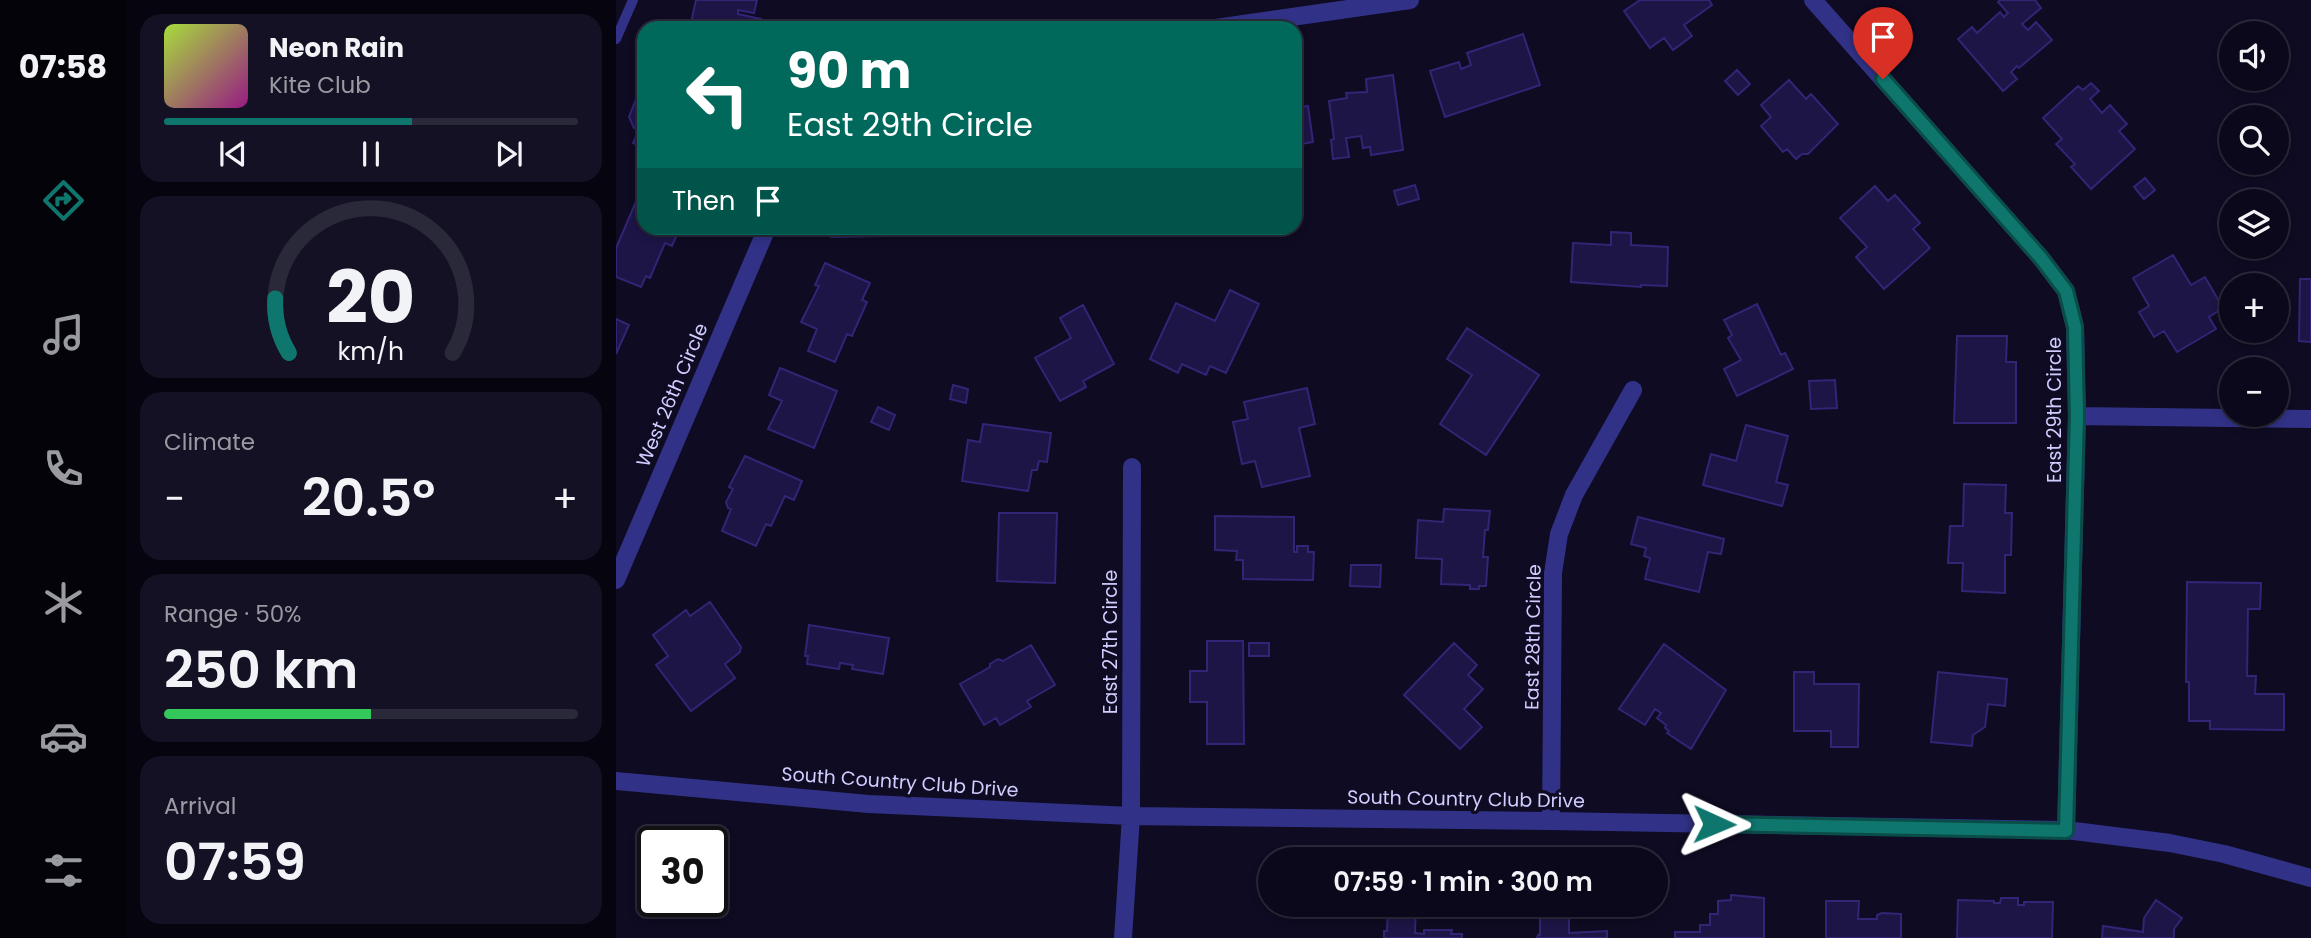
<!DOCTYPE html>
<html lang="en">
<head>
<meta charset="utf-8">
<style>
	body { margin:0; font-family:Poppins,sans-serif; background:#131123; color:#f1f3f6; height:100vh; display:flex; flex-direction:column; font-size:26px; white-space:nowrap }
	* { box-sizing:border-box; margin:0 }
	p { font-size:23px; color:#999aa2 }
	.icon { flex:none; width:38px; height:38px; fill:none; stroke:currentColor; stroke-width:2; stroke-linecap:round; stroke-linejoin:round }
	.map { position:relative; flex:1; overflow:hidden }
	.side { display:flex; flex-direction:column; gap:14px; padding:14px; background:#06040e; width:490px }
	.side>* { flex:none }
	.hud { position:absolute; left:21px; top:21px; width:665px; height:214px; border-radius:21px; box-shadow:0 4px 10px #0003,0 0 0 2px #2a2939; background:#00695c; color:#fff; overflow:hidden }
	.tools { position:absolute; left:1603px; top:21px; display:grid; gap:14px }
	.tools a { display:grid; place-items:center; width:70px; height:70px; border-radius:50%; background:#0a081a; box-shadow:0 4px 10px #0003,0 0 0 2px #2a2939; font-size:35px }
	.speed { position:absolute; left:21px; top:826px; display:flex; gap:14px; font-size:35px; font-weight:700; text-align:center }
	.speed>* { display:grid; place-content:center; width:91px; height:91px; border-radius:50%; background:#0a081a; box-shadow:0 4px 10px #0003,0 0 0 2px #2a2939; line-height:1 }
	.speed .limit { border:4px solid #111; border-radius:10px; background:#fff; color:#111 }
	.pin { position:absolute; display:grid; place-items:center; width:60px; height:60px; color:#fff; margin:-72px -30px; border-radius:50% 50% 50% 0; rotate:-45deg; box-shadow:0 0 7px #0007 }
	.pin .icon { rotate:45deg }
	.me { position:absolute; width:77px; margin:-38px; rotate:91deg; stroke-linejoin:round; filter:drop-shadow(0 0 5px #0008) }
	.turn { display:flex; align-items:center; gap:24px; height:147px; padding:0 35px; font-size:32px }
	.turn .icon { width:91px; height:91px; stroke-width:2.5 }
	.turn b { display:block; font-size:49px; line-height:60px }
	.then { display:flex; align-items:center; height:66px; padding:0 35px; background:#0003; gap:14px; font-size:26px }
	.big { font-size:52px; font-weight:600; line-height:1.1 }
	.side .card { flex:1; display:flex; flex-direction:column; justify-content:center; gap:10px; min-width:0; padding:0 24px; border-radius:21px; background:#131123 }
	.side .dial { align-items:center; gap:0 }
	.dial svg { height:182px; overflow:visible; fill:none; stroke:#2a2939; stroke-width:7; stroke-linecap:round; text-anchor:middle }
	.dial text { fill:#f1f3f6; stroke:none }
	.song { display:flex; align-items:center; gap:21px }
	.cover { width:84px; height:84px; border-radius:10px; background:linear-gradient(135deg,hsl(80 70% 55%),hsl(310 70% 35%)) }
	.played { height:7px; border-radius:4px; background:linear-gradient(90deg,#0f766e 60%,#2a2939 60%) }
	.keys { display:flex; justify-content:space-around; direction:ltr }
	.heat { display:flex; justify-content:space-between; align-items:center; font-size:38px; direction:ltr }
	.charge { height:10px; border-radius:5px; background:linear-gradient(90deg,#34c759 50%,#2a2939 0) }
	.trip { position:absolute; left:642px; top:847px; width:410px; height:70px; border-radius:35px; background:#0a081a; box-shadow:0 4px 10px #0003,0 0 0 2px #2a2939; font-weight:600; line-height:70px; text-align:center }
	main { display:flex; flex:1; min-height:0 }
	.menu { display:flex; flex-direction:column; width:126px; justify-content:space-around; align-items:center; background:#04030a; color:#999aa2 }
	.menu .icon { width:49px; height:49px }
	.menu .active { color:#0f766e }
	.menu b { font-size:32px; color:#f1f3f6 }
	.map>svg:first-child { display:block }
	.building { fill:#1d1546; stroke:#312575; stroke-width:2 }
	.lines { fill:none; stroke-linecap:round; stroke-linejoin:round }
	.lane { stroke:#313287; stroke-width:10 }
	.street { stroke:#313287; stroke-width:18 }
	.route-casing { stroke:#0a4d48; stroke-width:18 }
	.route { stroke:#0f766e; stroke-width:12 }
	.labels { text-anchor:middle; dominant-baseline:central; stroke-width:7; stroke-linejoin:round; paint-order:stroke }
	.street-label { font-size:19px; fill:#d1cdff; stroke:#0e0b23 }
</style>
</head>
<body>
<main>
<nav class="menu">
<b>07:58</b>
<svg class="icon active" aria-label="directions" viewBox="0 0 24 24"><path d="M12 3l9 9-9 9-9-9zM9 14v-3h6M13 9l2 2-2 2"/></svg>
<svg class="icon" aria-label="music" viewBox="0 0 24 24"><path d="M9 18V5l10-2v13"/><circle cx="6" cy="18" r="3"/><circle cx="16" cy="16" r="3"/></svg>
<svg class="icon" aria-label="phone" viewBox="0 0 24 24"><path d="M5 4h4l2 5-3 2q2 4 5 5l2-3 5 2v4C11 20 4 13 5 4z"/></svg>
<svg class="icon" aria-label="climate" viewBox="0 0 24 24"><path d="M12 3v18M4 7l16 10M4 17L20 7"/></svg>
<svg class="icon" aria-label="car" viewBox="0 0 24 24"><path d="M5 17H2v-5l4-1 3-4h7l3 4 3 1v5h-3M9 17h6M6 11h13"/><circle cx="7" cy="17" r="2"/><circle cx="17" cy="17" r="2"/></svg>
<svg class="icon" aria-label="filters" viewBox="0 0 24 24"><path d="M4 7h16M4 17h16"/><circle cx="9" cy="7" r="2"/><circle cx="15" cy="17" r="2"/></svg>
</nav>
<section class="side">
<div class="card">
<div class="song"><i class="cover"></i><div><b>Neon Rain</b><p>Kite Club</p></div></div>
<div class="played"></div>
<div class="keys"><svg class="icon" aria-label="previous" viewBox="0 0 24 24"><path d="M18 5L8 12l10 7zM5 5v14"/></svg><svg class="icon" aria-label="pause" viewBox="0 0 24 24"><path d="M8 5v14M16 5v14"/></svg><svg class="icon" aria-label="next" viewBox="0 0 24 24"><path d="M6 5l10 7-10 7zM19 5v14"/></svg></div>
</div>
<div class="card dial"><svg viewBox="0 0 100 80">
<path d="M14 69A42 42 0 1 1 86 69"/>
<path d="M14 69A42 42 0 0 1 8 45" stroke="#0f766e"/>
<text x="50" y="56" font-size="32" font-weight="700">20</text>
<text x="50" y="72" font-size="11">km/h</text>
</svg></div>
<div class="card"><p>Climate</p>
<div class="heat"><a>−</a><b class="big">20.5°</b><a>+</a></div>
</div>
<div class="card"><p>Range · 50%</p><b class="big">250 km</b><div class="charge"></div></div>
<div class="card"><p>Arrival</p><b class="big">07:59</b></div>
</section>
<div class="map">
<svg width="1695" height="938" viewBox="0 0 1695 938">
	<rect width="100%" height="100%" fill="#0e0b23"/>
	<path class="building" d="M80,0H141L138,13L122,10V14L145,19L143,28L74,27Z
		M1024,0H1093L1096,5L1068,25L1076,36L1057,50L1048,38L1034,48L1008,11Z
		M1384,0H1419L1425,8L1406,24L1412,30L1420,22L1436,40L1403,68L1401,66L1395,72L1401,79L1387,91L1342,39L1356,27L1361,33L1384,12L1388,17L1392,13L1382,2Z
		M907,34L924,85L829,117L814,71L843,62L845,69L855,65L851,53Z
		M1121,70L1134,84L1122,95L1109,81Z
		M777,75L787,150L755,155L754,147L747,148L745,136L730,138L733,157L717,159L715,140L718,139L713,101L731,98L730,93L751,92L750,79Z
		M28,79V148L17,143L23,130L18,128L13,117Z
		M1173,80L1190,99L1195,94L1222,124L1192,154H1186L1180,159L1171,149L1167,152L1145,126L1155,117L1145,105Z
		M1475,83L1483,91L1474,99L1486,113L1494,105L1511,124L1503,131L1519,149L1475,189L1455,167L1459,164L1440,144L1446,139L1427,118L1462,86L1467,90Z
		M692,106L697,142L679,145V108Z
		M1529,178L1539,190L1528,199L1518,187Z
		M799,185L803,199L782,205L778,191Z
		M1259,186L1272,201L1279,195L1304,223L1297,229L1314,248L1268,289L1240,257L1251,247L1224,218Z
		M22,197L28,199V228H64L56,246L49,243L34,278L30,276L25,287L0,277V248Z
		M215,228H268V236L215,237Z
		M995,232L1015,233V245L1052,247L1051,286L1025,285V287L955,282L957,243L995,245Z
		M1557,255L1575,285L1589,277L1607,308L1593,317L1600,329L1561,352L1548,331L1538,337L1523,312L1533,306L1517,278Z
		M209,263L254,283L246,300L251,302L236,336L231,334L219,362L192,351L201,329L185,322L203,286L199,285Z
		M1684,279H1695V342L1683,341Z
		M614,290L643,304L610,373L594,366L590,375L566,364L562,373L534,359L560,303L599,321Z
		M1141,304L1165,355L1169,353L1177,369L1121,396L1108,369L1125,360L1112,338L1116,335L1108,320Z
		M467,305L498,364L467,381L470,387L444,401L419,358L455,338L444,318Z
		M0,319L13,325L0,354Z
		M851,328L923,375L870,455L824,424L856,375L831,359Z
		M1341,336H1391L1390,362H1400V423H1338Z
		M164,368L221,391L198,448L152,429L166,401L153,395Z
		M1219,380L1221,408L1195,409L1193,381Z
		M337,385L352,389L350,403L334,399Z
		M691,388L699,424L683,428L694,476L646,487L639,461L626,464L617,422L632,419L628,402Z
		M262,407L279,415L273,430L255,422Z
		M367,424L435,433L431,462L423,461L421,470H416L412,491L346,481L352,440L364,442Z
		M1130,425L1172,436L1160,482L1172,485L1166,506L1087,485L1095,454L1120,461Z
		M129,456L186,481L178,500L169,496L155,526L150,524L140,546L106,531L115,509L112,508L110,502L117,489L113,487Z
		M1348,484L1390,485L1389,513H1396L1395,555H1389V593L1346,591L1347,563H1332L1334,526H1347Z
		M828,509L874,511L872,530H869L867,557H872L870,586H863V589H854V585L825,584L826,559L800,558L802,520L827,522Z
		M383,513H441L439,583L381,581Z
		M599,516L678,517V552H681V546H692V552H698L697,580L627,579V560H620L621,551L599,550Z
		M1022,517L1108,539L1105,554L1092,552L1083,592L1029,579L1034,558L1028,556L1030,548L1015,544Z
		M735,565H765L764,587L734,586Z
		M1571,582L1645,583L1644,609H1632L1631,676H1640L1639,694H1668V730L1594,729V721H1573V682H1570Z
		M94,602L125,647L124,652L109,664L119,678L75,711L40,665L52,656L37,635L70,610L74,616Z
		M193,625L273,638L267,674L236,669L237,665L224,663L223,669L191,664L192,656H189Z
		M591,641H627L628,744H591V702H574V671H591Z
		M633,643H653V656H633Z
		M838,643L861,665L852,675L867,689L848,709L866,727L844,749L788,695Z
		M1048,644L1110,690L1075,749L1051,733L1053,731L1049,728L1050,725L1041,718L1045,713L1039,709L1029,725L1003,709Z
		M415,645L439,685L411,701L415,707L384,725L380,718L368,725L344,684L374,667V664L382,659L387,661Z
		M1178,672H1198V684H1243L1242,747H1215V731H1178Z
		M1322,672L1391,679L1389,706L1372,704L1369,727L1357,735L1356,746L1315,742Z
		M1115,895L1148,898V938H1059V932H1084V925H1094V914H1102V901L1115,900Z
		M1385,898H1402V905H1408V902H1437L1436,938H1341L1342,900L1378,901V903H1384Z
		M1540,900L1566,918L1558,929V938H1486L1487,926L1527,932L1528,918Z
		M1210,901H1243L1242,919H1261V915L1266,913L1285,914V938H1210Z
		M772,905H800L799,933L808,934V930H836L835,934H846V938H768V931H771Z
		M924,905H953V933L991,931V938H921L922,935H924Z"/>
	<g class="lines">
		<path class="lane" d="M0,39L17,0"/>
		<path class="street" d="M1197,0L1425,258L1450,291L1459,327L1461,416L1450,830
			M600,28L794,0
			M1461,416L1695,419
			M0,580L151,228
			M0,781L253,804L515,816L935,821L1450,830L1554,843L1608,854L1695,878
			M935,821L937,573L943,534L958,495L1017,390
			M507,938L515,816L516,467"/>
	</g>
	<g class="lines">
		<defs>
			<path id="route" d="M1098,824L1450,831L1461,416L1459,327L1450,291L1425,258L1267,79"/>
		</defs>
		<use href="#route" class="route-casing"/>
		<use href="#route" class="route"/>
	</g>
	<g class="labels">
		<g class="street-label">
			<text transform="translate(56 395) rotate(-67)">West 26th Circle</text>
			<text transform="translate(1438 410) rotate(-90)">East 29th Circle</text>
			<text transform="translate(917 637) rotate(-89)">East 28th Circle</text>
			<text transform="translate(494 642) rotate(-90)">East 27th Circle</text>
			<text transform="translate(284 782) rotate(4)">South Country Club Drive</text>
			<text transform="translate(850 799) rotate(1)">South Country Club Drive</text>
		</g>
	</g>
</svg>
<div class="tools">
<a><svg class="icon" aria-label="sound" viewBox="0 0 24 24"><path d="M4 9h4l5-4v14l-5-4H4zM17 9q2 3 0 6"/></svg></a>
<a><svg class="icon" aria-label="search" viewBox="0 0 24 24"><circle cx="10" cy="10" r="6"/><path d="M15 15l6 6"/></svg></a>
<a><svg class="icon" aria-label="layers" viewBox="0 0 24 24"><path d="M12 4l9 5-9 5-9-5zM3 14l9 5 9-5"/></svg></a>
<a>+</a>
<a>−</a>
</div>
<div class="speed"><div class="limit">30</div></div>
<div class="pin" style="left:1267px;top:79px;background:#d93025"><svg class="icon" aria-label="arrive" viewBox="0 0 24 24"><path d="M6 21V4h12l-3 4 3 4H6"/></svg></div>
<svg class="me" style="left:1098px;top:824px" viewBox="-20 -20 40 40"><path d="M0-17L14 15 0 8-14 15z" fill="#0f766e" stroke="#fff" stroke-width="4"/></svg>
<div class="trip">07:59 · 1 min · 300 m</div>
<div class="hud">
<div class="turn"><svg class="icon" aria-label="left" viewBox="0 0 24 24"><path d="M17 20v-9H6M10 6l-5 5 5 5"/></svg><div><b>90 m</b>East 29th Circle</div></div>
<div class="then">Then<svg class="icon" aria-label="arrive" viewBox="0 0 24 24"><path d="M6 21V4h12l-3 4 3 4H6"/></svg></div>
</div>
</div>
</main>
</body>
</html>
